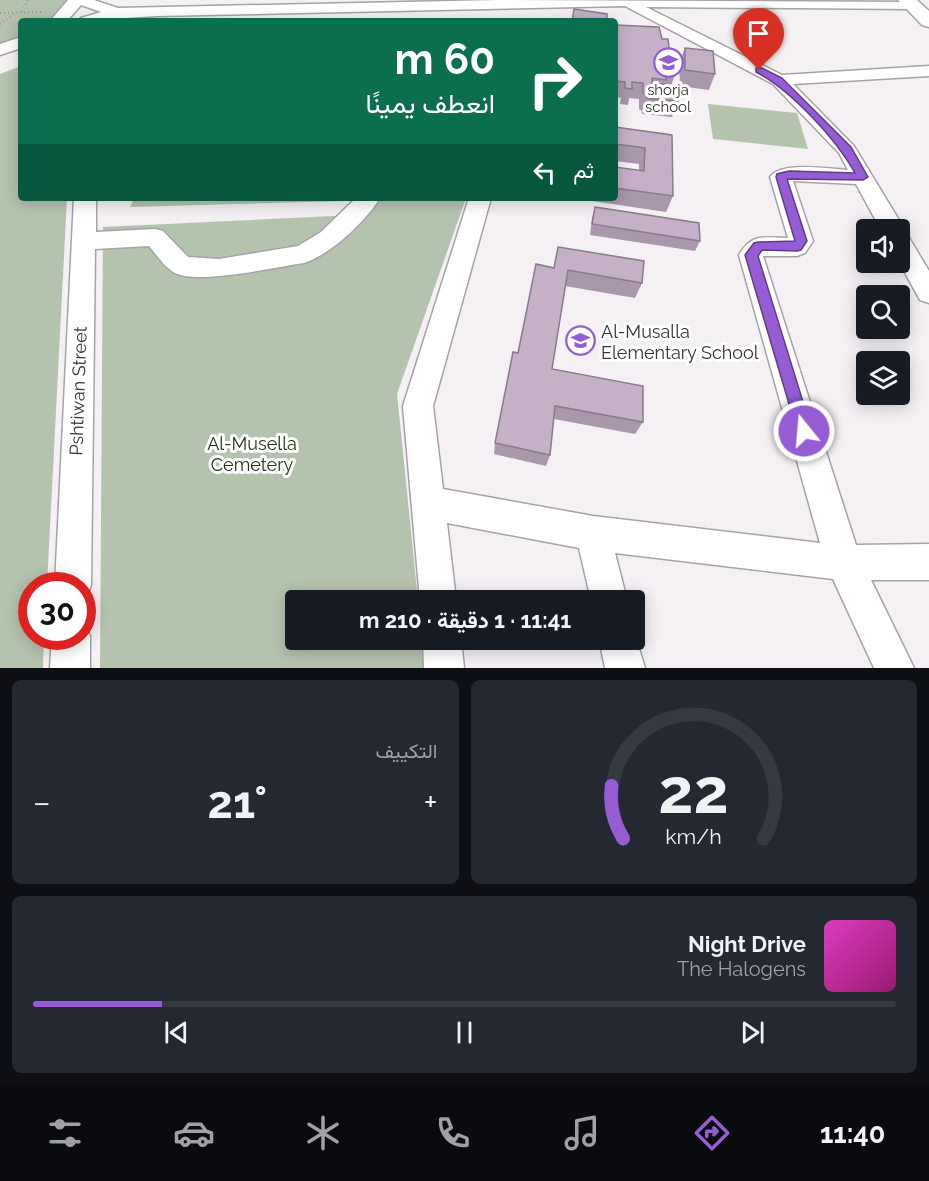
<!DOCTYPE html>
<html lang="ar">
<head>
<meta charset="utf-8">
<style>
	body { margin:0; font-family:Raleway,Vazirmatn,sans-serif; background:#242831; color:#f1f3f6; direction:rtl; height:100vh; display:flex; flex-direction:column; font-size:22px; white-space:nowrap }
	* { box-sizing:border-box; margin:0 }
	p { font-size:20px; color:#9ea1a6 }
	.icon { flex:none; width:33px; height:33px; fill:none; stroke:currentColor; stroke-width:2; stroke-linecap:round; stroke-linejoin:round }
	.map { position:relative; height:668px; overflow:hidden; direction:ltr }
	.side { display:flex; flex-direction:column; gap:12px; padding:12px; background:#0d0f14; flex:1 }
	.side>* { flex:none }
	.guide { position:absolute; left:18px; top:18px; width:600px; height:183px; border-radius:6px; box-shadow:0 3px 15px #0003; direction:rtl; background:#0b6e4f; color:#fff; overflow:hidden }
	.controls { position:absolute; left:856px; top:219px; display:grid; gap:12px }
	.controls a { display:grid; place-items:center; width:54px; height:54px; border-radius:6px; background:#171b24; box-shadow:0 3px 15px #0003; font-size:30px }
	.speed { position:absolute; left:18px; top:572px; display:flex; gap:12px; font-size:30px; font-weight:700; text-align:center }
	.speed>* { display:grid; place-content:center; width:78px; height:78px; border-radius:50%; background:#171b24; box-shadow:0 3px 15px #0003; line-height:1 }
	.speed .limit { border:9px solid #d22; background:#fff; color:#111 }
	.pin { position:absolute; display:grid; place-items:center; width:51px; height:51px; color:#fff; margin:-62px -26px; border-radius:50% 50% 50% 0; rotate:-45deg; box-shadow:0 0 6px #0007 }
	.pin .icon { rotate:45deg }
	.me { position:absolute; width:66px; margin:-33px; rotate:343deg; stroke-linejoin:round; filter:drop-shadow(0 0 4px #0008) }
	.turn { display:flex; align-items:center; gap:21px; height:126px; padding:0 24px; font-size:27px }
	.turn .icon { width:78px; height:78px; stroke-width:2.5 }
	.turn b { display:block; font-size:42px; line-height:51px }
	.then { display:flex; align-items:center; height:57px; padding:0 24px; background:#0003; gap:12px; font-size:22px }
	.big { font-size:45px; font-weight:700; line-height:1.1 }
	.side .widget { flex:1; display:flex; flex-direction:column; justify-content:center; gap:9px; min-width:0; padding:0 21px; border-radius:9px; background:#242831 }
	.side .dial { align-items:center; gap:0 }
	.dial svg { height:156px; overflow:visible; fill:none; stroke:#363941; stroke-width:7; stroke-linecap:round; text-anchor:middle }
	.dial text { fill:#f1f3f6; stroke:none }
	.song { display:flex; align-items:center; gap:18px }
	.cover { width:72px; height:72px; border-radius:9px; background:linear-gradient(135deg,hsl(310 70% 55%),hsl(320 70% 35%)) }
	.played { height:6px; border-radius:3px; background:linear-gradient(90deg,#955cd3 15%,#363941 15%) }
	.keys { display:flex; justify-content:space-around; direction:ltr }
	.heat { display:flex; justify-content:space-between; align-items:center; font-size:33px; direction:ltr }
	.side .tiles { flex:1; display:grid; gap:12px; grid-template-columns:1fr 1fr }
	.widget:last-child { grid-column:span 2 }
	.trip { position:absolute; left:285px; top:590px; width:360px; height:60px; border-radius:6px; background:#171b24; box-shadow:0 3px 15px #0003; font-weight:700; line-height:60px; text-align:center; direction:rtl }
	.dock { display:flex; height:96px; justify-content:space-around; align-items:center; background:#090b0e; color:#9ea1a6 }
	.dock .icon { width:42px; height:42px }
	.dock .on { color:#955cd3 }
	.dock b { font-size:27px; color:#f1f3f6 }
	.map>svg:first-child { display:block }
	.green { fill:#b4c3ae }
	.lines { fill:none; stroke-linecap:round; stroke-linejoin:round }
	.minor-casing { stroke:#a6a3a7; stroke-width:3 }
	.major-casing { stroke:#a6a3a7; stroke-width:3 }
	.path { stroke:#999699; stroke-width:2; stroke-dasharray:1 3; stroke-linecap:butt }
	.minor { fill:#fff; fill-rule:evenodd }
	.major { fill:#fff; fill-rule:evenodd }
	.wall { fill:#a997ac }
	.building { fill:#c5b0c8; stroke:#8a7b8c; stroke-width:1.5 }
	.route { fill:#955cd3; stroke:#613c89; stroke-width:1.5 }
	.labels { text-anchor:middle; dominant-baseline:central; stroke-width:6; stroke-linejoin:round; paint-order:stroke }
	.far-poi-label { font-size:15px; fill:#363436; stroke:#fff }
	.poi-label { font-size:18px; fill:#363436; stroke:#fff; text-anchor:start }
	.street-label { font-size:18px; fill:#363436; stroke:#fff }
	.park-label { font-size:18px; fill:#203912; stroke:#fff }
</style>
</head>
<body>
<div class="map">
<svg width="929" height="668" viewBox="0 0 929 668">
	<rect width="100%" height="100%" fill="#f4f0f4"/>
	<path class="green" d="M0,0H66L62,9L49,21H21V37L0,45Z
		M21,66V198H67L47,585H32V636H44L43,668H0V74Z
		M708,104L797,113L808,149L713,139Z
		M134,198H343V201L130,207Z
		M357,198H466L397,394L418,600H296V639H422L425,668H100L103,227L355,215Z"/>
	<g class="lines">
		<defs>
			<path id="minor" d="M68,0H94L118,8L498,0L917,2L919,5L917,8L912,9L646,7L782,75L929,66V76L793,84L854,146L905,230L902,234L908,236L929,271V303L920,300L899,262L900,230H881L856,184L793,181L813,241L805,253L797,256H763L856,545L929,544V580H871L914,668H874L833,579L615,553L627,600H591L579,548L447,523L456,600H420L403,406L469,198H491L433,406L443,489L593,516L820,543L739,255C752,232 765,238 788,238L770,177C781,161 830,169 848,170L839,153L773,84L625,6L157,16L78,21L81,18L101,12L81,5L67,21H50Z
				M21,37V48L0,55V44Z
				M74,198H96V232L155,229L163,231L188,257L219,259L298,246L321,232L356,198H380C366,221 330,255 304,263C276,267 198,285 175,273C165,268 156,254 149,246L95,249L91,585L86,598L82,599V585H55Z
				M82,622L90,636V668H50L52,636H82Z
				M634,633L645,668H605L599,639H634Z
				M423,639H461L464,668H424Z"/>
			<path id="major" d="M898,0H917L929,11V27L922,25Z"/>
		</defs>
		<use href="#minor" class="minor-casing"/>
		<use href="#major" class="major-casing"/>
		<path class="path" d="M22,12L28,0
			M0,13L41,12
			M0,24L15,13"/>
		<use href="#minor" class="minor"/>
		<use href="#major" class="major"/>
	</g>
	<path class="wall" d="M615,25L662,39L670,56L675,74L671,86V91L678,101L672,117L642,114V111L639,109V99L629,98L628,105L620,104L621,98L615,97Z
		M685,48L715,74L709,90L680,86L679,64Z
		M615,127L672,135L673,196L666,212L572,198H615V167L639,170V164L615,161Z
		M595,207L700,241L695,251L590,235L592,218Z
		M536,264L642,283L635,298L565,286L552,369L643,422L635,434L554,419L550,455L546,466L494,454L495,443L518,353Z"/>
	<path class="building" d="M574,9L607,14V21H572Z
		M615,25L659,27L662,39H668L670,56L675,74L666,73V80L652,78V83L670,85L671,91L677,92L678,101L647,98V95L643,93V83L632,82V89L625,88V82L615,81Z
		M685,48L713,51L715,74L685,70Z
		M615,127L672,135L673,196L615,188V167L644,171L645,148L615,144Z
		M595,207L699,223L700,241L592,224Z
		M558,247L644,261L642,283L568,270L552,369L643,386V422L555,406L550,455L495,443L513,352L518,353L536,264L554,268Z"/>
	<path class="route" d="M756,68H762L782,78L851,147L868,177L863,180L787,179L807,241L801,250L797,251L762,250L758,256L812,431L810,436L804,438L799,436L797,431L745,255L754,243L758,242L795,241L776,177L777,174L789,171L855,173C836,139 791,90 756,72Z"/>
	<defs>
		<symbol id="school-ring" viewBox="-11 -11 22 22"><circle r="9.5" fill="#fff" stroke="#955cd3" stroke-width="1.5"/><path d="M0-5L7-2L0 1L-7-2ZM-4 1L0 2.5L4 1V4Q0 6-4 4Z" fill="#955cd3"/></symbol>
	</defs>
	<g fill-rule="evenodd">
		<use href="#school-ring" x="652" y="46" width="33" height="33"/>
		<use href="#school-ring" x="564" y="324" width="33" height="33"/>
	</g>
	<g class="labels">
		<g class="far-poi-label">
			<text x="668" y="90">shorja<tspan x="668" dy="17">school</tspan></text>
		</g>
		<g class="poi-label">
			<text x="601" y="331">Al-Musalla<tspan x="601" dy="21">Elementary School</tspan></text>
		</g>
		<g class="street-label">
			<text transform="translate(78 391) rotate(-88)">Pshtiwan Street</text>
		</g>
		<g class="park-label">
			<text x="252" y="443">Al-Musella<tspan x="252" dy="21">Cemetery</tspan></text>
		</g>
	</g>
</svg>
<div class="controls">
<a><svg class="icon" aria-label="sound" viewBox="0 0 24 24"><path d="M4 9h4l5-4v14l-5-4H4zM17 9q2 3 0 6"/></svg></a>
<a><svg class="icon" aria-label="search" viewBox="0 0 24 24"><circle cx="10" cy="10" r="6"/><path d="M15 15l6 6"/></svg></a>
<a><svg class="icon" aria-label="layers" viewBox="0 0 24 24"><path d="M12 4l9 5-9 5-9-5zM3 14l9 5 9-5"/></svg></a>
</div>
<div class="speed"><div class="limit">30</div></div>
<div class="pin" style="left:759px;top:70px;background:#d93025"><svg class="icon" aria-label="arrive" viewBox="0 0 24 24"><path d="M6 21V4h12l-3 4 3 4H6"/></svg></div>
<svg class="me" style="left:804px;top:431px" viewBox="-20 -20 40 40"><circle r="17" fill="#955cd3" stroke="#fff" stroke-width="3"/><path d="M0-11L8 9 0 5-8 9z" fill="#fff"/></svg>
<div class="trip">11:41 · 1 دقيقة · 210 m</div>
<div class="guide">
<div class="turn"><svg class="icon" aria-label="right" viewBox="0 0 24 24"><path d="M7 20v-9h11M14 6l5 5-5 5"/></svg><div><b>60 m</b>انعطف يمينًا</div></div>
<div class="then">ثم<svg class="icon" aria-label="left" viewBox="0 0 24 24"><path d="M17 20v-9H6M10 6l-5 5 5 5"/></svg></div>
</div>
</div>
<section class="side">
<div class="tiles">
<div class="widget dial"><svg viewBox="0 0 100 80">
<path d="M14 69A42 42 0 1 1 86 69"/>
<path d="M14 69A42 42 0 0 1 8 42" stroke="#955cd3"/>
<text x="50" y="56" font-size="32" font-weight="700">22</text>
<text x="50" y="72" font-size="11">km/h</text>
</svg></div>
<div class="widget"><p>التكييف</p>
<div class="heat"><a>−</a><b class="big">21°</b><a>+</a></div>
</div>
<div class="widget">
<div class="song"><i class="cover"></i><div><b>Night Drive</b><p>The Halogens</p></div></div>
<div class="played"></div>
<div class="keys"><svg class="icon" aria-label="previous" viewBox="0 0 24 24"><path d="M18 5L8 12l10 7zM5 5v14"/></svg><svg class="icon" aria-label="pause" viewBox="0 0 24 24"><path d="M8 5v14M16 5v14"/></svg><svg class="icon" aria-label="next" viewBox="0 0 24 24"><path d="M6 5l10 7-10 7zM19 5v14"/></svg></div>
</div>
</div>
</section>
<nav class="dock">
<b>11:40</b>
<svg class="icon on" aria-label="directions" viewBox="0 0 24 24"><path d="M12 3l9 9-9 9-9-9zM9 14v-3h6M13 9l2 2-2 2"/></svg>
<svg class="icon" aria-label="music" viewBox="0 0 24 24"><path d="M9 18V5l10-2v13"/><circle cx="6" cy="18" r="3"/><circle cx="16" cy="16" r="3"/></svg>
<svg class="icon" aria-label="phone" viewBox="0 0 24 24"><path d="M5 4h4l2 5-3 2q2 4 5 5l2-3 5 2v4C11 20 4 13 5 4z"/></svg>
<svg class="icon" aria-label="climate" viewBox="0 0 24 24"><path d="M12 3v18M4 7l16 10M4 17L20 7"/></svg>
<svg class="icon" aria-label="car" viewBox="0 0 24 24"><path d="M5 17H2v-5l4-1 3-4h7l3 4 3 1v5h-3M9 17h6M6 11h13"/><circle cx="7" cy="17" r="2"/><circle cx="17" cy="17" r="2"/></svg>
<svg class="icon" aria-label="filters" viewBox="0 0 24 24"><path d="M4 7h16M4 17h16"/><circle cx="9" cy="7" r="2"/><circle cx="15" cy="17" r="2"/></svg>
</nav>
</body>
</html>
